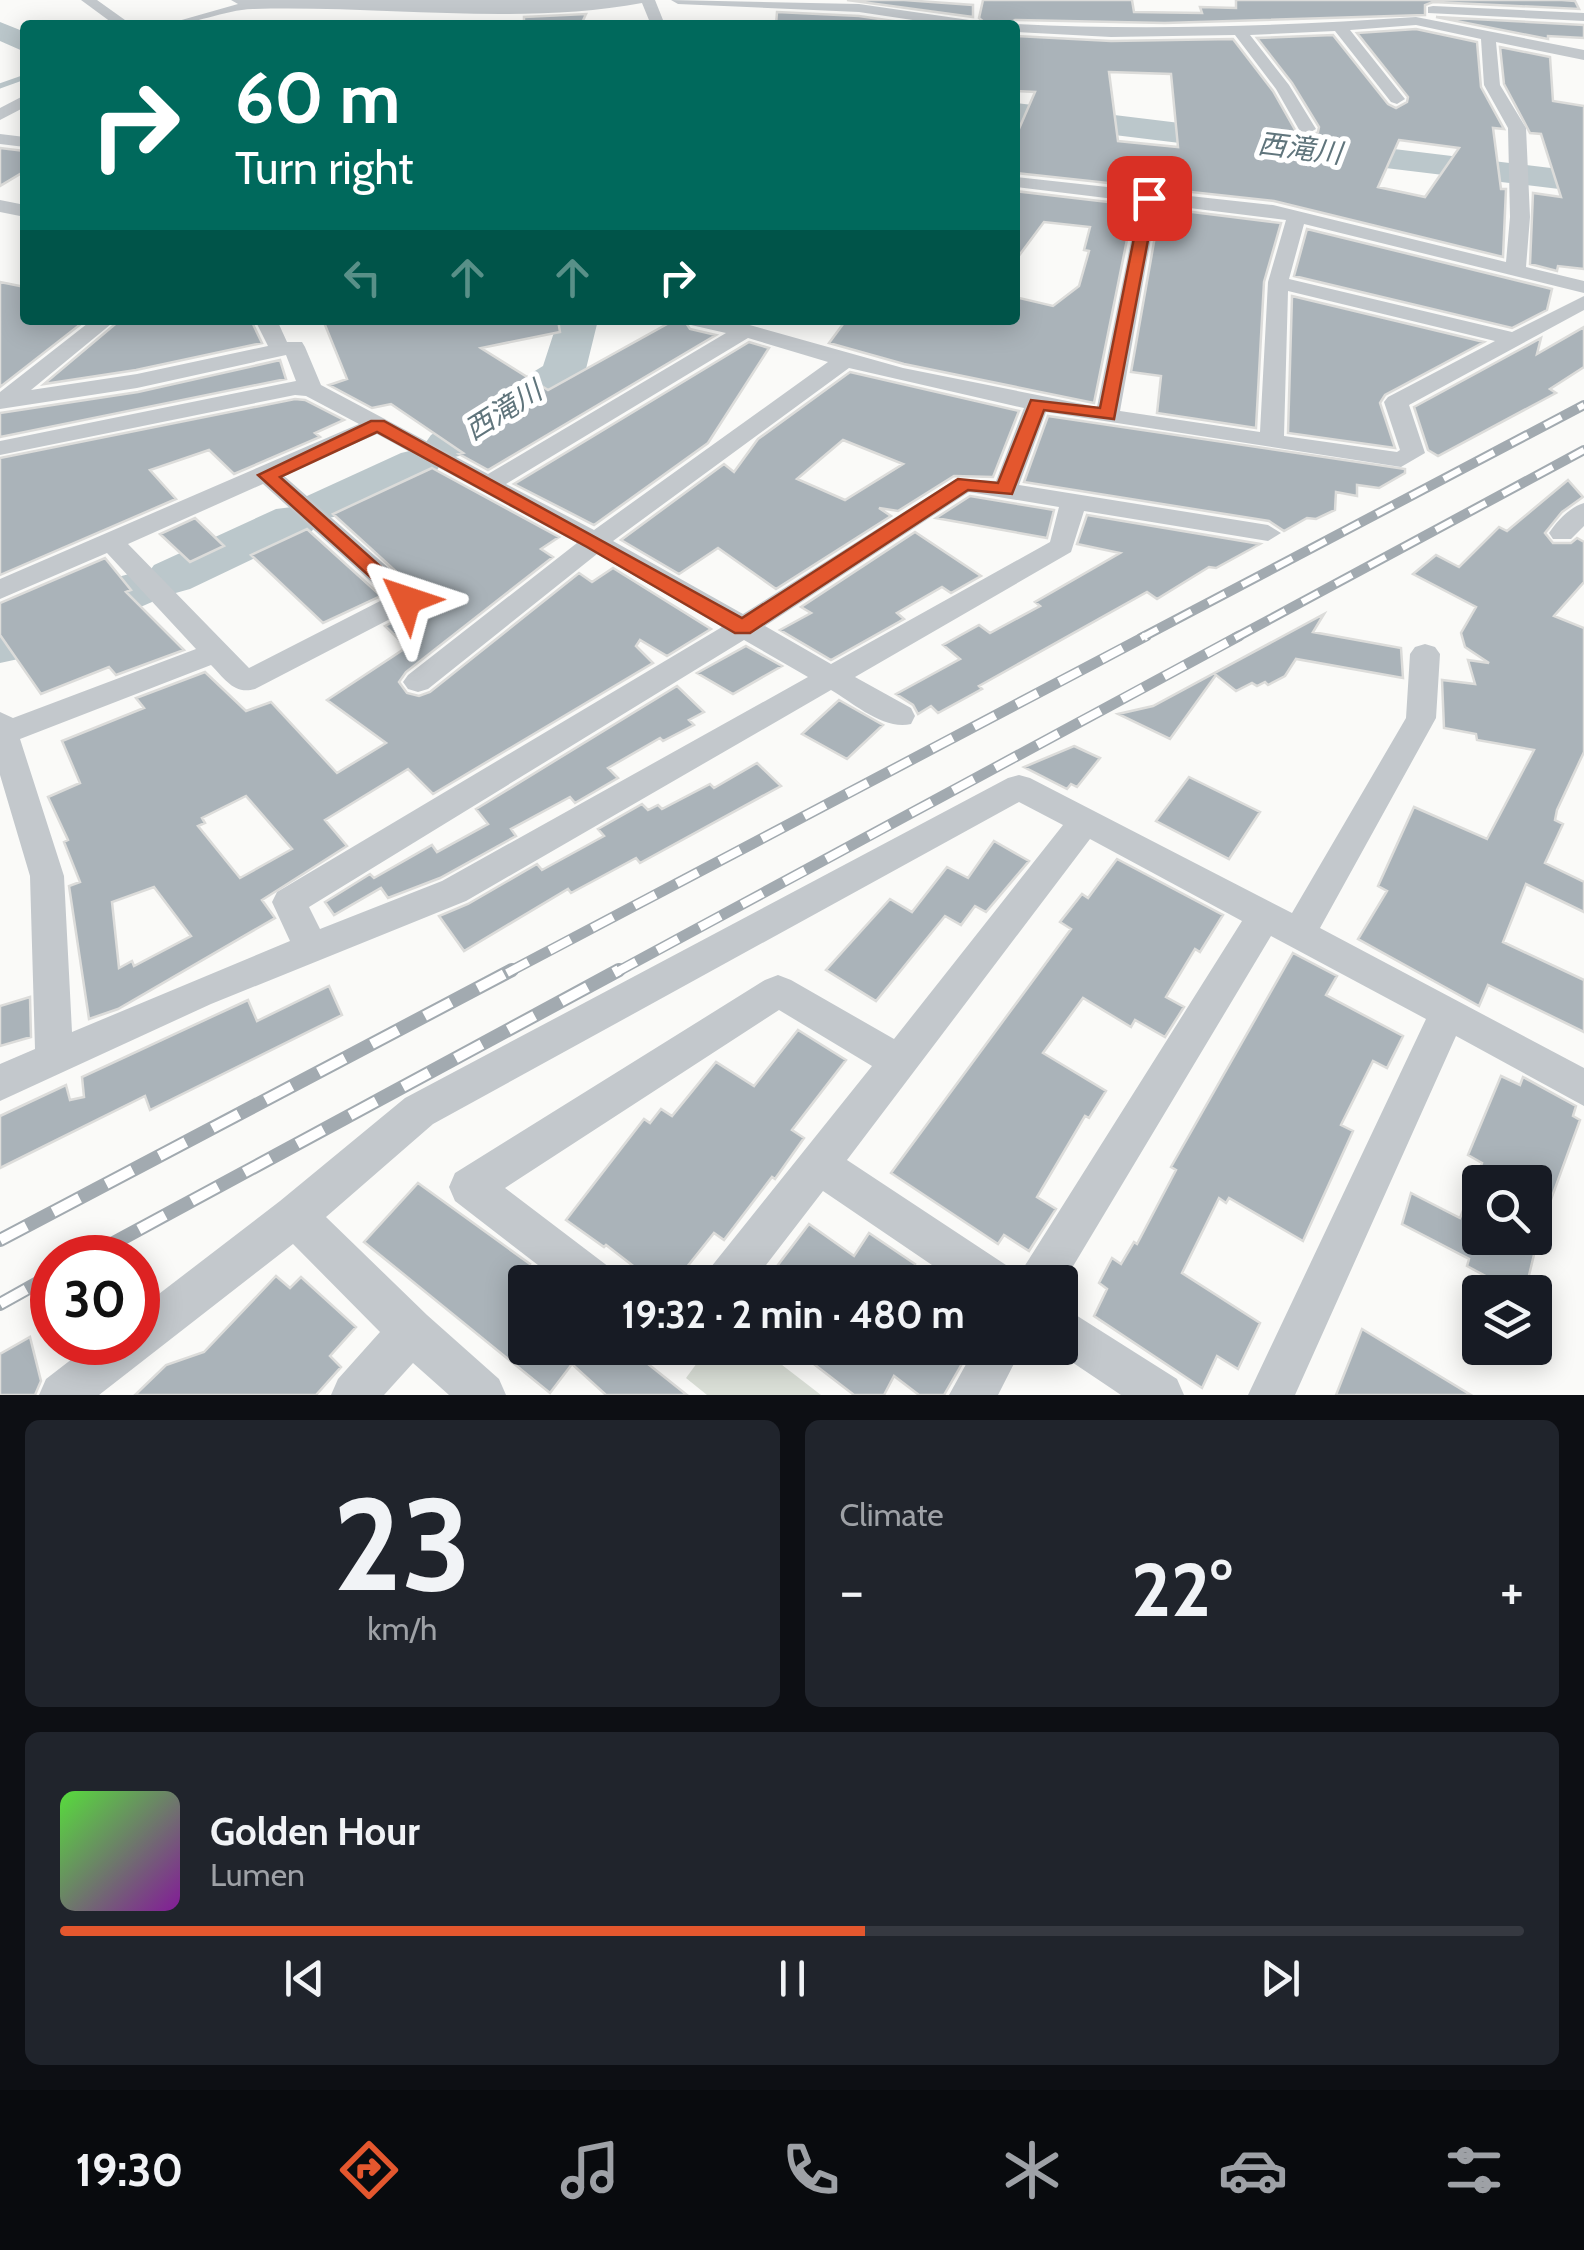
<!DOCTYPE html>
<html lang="en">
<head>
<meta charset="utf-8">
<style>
	body { margin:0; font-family:Cabin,"Noto Sans JP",sans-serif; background:#20242c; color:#f1f3f6; height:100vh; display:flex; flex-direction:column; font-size:38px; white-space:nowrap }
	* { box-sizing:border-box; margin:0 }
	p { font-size:32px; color:#9ea1a6 }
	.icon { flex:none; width:55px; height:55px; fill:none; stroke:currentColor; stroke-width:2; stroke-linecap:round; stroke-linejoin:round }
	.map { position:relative; height:1395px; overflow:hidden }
	.sheet { display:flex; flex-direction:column; gap:25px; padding:25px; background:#0d0f14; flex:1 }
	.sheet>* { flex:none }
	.guide { position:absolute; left:20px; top:20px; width:1000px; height:305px; border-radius:10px; box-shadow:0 5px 25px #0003; background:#00695c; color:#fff; overflow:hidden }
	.controls { position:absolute; left:1462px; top:1165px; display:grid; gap:20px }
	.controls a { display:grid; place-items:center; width:90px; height:90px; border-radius:10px; background:#171b24; box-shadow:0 5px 25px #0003; font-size:50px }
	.speed { position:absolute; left:30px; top:1235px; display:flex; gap:20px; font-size:50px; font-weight:700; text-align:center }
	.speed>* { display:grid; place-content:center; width:130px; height:130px; border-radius:50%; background:#171b24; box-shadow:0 5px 25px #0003; line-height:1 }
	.speed .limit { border:15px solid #d22; background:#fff; color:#111 }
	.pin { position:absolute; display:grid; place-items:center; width:85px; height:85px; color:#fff; margin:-42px; border-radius:20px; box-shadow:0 5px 15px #0006 }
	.me { position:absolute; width:110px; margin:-55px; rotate:312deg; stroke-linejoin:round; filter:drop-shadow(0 0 8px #0008) }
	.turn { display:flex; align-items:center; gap:35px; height:210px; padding:0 50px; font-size:45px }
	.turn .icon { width:130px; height:130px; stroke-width:2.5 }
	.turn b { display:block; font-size:70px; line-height:85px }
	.lanes { display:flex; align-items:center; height:95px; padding:0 50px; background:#0003; justify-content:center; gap:50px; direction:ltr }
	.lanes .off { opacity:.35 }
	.big { font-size:75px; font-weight:800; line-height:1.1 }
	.sheet .tile { flex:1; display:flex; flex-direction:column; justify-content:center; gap:15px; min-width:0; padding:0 35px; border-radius:15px; background:#20242c }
	.sheet .dial { align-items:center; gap:0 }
	.dial b { font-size:130px; line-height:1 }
	.song { display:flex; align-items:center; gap:30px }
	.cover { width:120px; height:120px; border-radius:15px; background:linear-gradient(135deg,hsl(110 70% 55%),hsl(290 70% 35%)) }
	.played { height:10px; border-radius:5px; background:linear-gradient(90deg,#e4572e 55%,#363941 55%) }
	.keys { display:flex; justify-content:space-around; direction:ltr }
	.heat { display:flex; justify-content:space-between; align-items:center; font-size:55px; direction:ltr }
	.sheet .tiles { flex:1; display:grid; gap:25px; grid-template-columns:1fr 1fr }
	.tile:last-child { grid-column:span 2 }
	.trip { position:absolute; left:508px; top:1265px; width:570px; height:100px; border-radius:10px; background:#171b24; box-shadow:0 5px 25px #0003; font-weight:800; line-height:100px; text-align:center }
	.dock { display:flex; height:160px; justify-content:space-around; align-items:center; background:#090b0e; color:#9ea1a6 }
	.dock .icon { width:70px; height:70px }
	.dock .current { color:#e4572e }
	.dock b { font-size:45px; color:#f1f3f6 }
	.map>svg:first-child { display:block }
	.green { fill:#dadfd7 }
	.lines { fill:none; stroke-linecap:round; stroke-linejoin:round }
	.stream { stroke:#bbc7cb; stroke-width:5 }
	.river { fill:#bbc7cb; fill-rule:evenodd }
	.building { fill:#aab3b9; stroke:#dcdcda; stroke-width:2.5; fill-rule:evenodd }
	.minor { fill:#c3c8cc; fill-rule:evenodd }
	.rail-far2-casing { stroke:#a2aab0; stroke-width:10 }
	.rail-far1-casing { stroke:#a2aab0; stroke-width:11 }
	.rail-casing { stroke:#a2aab0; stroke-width:14 }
	.rail-far2 { stroke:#fff; stroke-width:6; stroke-dasharray:19; stroke-linecap:butt }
	.rail-far1 { stroke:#fff; stroke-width:8; stroke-dasharray:24; stroke-linecap:butt }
	.rail { stroke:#fff; stroke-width:10; stroke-dasharray:30; stroke-linecap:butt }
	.route { fill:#e4572e; stroke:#94391e; stroke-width:2.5 }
	.labels { text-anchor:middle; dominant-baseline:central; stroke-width:10; stroke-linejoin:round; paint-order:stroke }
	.far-water-label { font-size:28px; font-style:italic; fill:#60757c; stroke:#fff }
</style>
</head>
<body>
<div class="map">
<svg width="1584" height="1395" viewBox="0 0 1584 1395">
	<rect width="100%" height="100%" fill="#fafaf8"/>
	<path class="green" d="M708,1348H760L821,1395H707L686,1378Z"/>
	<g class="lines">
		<path class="stream" d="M0,86L25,77"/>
		<path class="river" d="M0,22L25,32V52L0,41Z
			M1015,103L1584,172V192L1015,123Z
			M558,320H598L585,373L578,382L463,455L447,459L437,456L442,463L435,473L341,516L319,519L312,531L190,589L172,594L159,590L152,602L23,658L0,663V625L114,578L133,573L146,576L154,565L276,509L300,506L307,496L401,453L418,449L428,451L424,445L431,435L543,366Z"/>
	</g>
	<path class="building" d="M847,0H904L973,5V17Z
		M983,0H1132L1134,12L1202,13L1200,7L1236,8V0H1562L1575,1L1579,9L1433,2L1425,5V15L1165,23L1015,20L1006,25H987L979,18Z
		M777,12L859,16L921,25H776Z
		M586,14L581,25H524V17Z
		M1436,17L1584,25V38L1548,36V39Z
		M1416,29L1477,42L1481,87L1504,129L1493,128L1501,189H1506L1503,257L1274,201L1015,173V138L1035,92L1015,91V36L1111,41L1233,39L1273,91L1298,135L1306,138L1318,132L1319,127L1292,83L1257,38L1333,35L1388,104L1396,108L1407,102L1408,97L1357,33ZM1109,72L1171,74L1178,147L1118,141ZM1399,140L1459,148L1425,197L1378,187Z
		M1500,47L1550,57L1553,101L1584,106V269L1558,266L1557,271L1530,264L1533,193L1561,197L1541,134L1530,133L1504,84Z
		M0,148L25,151V171L0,186Z
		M1015,191L1134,205L1094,403L904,364L829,343L846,320H1015V297L1053,306L1079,286L1089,251L1084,250L1090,227L1044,222L1015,261Z
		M1160,208L1281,223L1264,282L1256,428L1157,413L1161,376L1131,372Z
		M1307,229L1552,289L1547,310L1512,328L1294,276Z
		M0,282L25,287V320H86L0,387Z
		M1292,296L1484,342L1385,395L1380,403L1395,448L1288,433Z
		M120,320H251L262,343L136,370L44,384Z
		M323,320H558L560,332L481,348L548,390L667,324V320H684L690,329L716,335L488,470L459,454L463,453L391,404L372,408L329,385L347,379Z
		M1584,327V367L1550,389L1556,393L1438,456L1428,450L1414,407L1541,338L1537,354Z
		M749,342L769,348L708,443L594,525L514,484Z
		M280,360L286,379L0,437V413L138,392Z
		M850,372L1019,411L993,477L954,476L898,511L879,508L891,516L776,589L718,548L679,574L621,540L724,464L734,472L758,439ZM843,440L903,464L845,500L797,479Z
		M295,399L305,400L344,420L315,433L320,437L234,474L209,450L150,470L176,499L0,575V458Z
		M1048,416L1405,469V473L1379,488L1357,485V496L1336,492L1335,510L1316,519L1307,518L1284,531L1269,521L1024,482Z
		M432,468L559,537L541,549L553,557L406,672L399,682L407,693L419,696L430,692L579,573L592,582L613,568L711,629L667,656L640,640L636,646L653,663L433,794L408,769L325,820L347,846L262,900L275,918L118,1009L89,1019L69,886L80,882L64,842L68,840L48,797L80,783L62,741L144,708L136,698L205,672L246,711L271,702L337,773L386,743L327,700L407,647L385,626L419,608L424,597L333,514ZM246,796L292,849L240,878L198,826L205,823L202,818ZM154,887L191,936L134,966L132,961L119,968L112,902Z
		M1568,480L1583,497L1562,512L1545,533L1553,543H1571L1577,538L1584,542V582L1554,616L1584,628V752L1557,810L1555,820L1563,824L1545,863L1584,882V912L1526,884L1503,942L1584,980V1032L1488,985L1479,1006L1358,939L1387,891L1378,886L1414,807L1487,839L1534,750L1477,740L1476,734L1444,728L1442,680L1475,684L1468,660L1489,663L1465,647L1461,633L1476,607L1413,574L1436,555L1459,567L1499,527L1507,531Z
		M970,496L1054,510L1047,538L936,518Z
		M1087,515L1260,544L1216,568L1209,567L1157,599L1147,592L979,686L982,689L938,713L931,706L918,714L913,705L896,694L960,659L943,645L979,625L990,633L1040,606L1035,602L1120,553L1077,544Z
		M195,518L224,546L190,562L160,534Z
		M307,529L381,596L323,623L251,555Z
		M915,532L981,576L951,593L942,587L897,613L904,619L831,660L780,630L811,613L801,607Z
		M105,558L131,590L126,592L184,650L116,675L109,667L41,694L0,635V603Z
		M1324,614L1313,632L1401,648L1403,678L1296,659L1285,676L1268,685L1265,682L1257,686L1252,683L1236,691L1216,675L1170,739L1118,714L1153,706Z
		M746,646L782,666L733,694L697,673Z
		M677,686L704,712L689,720L694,725L663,741L660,738L608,768L618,778L575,803L570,797L511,829L516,836L440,878L388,898L381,888L334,915L325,902L370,874L374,878L432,845L437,852L488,824L476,809Z
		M839,700L883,725L847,759L802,734Z
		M1074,746L1100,758L1077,787L1071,784L1067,789L1024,767Z
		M757,763L781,786L640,863L636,858L571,893L568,889L464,951L439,916L468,904L537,864L542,870L604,836L598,829L642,804L648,810L658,805L662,809L710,784L714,788Z
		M1189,777L1260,812L1229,859L1156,821Z
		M994,841L1029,861L986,912L975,906L961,925L945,916L876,1001L826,970L890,899L912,912L947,867L968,878Z
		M1117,859L1223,915L1200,952L1195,949L1166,997L1184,1007L1165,1037L1135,1020L1131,1027L1083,998L1043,1053L1106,1091L1089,1118L1085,1116L1037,1197L1056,1209L1029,1251L1004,1235L998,1244L891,1173L1071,929L1060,922L1082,894L1088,898Z
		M1293,953L1337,976L1326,995L1403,1036L1387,1068L1373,1061L1341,1125L1353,1131L1303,1241L1229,1198L1226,1203L1219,1198L1182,1273L1260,1323L1238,1369L1217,1356L1202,1388L1094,1316L1107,1289L1099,1283L1112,1258L1121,1264L1134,1242L1137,1244L1176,1170L1171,1167Z
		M329,986L342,1015L150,1110L145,1096L0,1168V1116L66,1085L70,1100L84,1097L82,1077L248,1000L257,1021Z
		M30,997L31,1037L0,1046V1006Z
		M798,1030L846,1060L792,1130L804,1138L775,1179L772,1177L724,1240L714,1233L675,1282H654L606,1245L604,1247L566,1220L644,1119L650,1123L661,1109L672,1116L716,1062L754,1086Z
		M1501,1076L1520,1085L1523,1077L1576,1106L1573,1116L1580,1120L1538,1235H1535V1182H1480V1238H1538L1525,1292H1515L1467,1266L1469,1259L1402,1224L1411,1193L1460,1218L1482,1163L1468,1155Z
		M418,1183L530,1264L525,1270V1348H628L687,1395H606L572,1364L550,1393L364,1242Z
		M809,1224L854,1256L869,1233L915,1264L904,1282H765Z
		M276,1276L290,1288L301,1277L356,1327L330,1356L341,1367L316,1395H135L166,1365L204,1352Z
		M1362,1329L1471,1395H1336Z
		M30,1337L41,1381L35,1395H0V1354Z
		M793,1348H971L944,1395H919L894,1376L884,1395H854Z"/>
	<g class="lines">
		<path class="minor" d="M81,0H97L132,25H115Z
			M231,0H655L665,25H651L642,3C519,26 378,5 253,9C223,10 195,25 164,25L238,4Z
			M671,0L859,4L976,21L983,25H946L859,12L678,4Z
			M1433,6L1584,13V21L1428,13V7Z
			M1416,17L1584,50V60L1496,42L1500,85L1526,128L1530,217L1526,267L1584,281V293L1304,224L1289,279L1512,332L1584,296V310L1409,405L1425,453L1401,467L1046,412L1019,485L1268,525L1281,533L1268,541L1084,511L1071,552L855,677L911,708L915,716L911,724C885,731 853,703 831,690L466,901L211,1004L0,1101V1064L35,1049L30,876L0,775V712L13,718L196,649L107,553L0,599V579L359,424L306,396L295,395L0,455V441L296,381L286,355L137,388L0,409V392L92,320H116L31,390L137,374L268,346L255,320H277L287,342H302L305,347L321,385L488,474L726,333L691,325L688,320L746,324L903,368L1097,407L1139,202L1015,187V177L1273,205L1506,262L1510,217L1508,128L1484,85L1481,39L1416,25L1350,30L1405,99L1397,104L1391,102L1335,31L1250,35L1289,85L1316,129L1307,134L1301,133L1276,89L1235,35L1111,37L1015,32V25H1010L1015,24C1149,31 1282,26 1416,17ZM1157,204L1286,220L1268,282L1260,432L1120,411ZM1288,291L1495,341L1388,397L1384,402L1400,450L1397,452L1284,436ZM748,338L828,362L594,530L506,484ZM849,368L1024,408L996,481L956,479L743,614L613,541ZM377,434L577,543L408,675L403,682L408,689L418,692L428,689L597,554L722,627L277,892L272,902L290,941L72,1032L64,876L20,739L211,665C225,679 234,695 255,689L417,605L421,599L417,593L283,475ZM263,484L388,597L249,668L128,544ZM969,492L1059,507L1050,542L831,664L765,626ZM744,640L808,677L442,881L320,929L309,907Z
			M25,95V107L0,120V108Z
			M0,134L25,137V147L0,144Z
			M0,200L25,205V217L0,212Z
			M1584,503V526L1571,539H1553L1549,533C1557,521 1570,507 1584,503Z
			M1425,644L1435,647L1440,654L1436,718L1320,928L1584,1068V1106L1456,1036L1295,1395H1248L1426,1019L1271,936L1060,1288V1282H1018L1024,1267L1242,921L1090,839L847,1160L1009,1267L1015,1282H957L823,1191L753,1282H705L711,1267L872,1066L779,1010L505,1188L609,1267L615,1282H560L455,1201L449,1187L455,1173L765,980L778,975L791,980L894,1039L1063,825L1019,802L433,1124L326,1217L427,1315L499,1379L506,1395H449L413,1363L384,1395H331L338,1379L380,1332L293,1244L99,1395H39L46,1379L94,1342H138V1310L280,1201L405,1098L1008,778L1019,775L1030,778L1292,913L1406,718L1410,654L1415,647Z
			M1060,1305L1177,1379L1184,1395H1121L1051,1348H1060Z
			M975,1348H1022L998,1395H949Z"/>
		<defs>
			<path id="rail-far2" d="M1141,638L1584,405
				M1235,638L1584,450"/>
			<path id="rail-far1" d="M507,973L1146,636
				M615,973L1239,636"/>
			<path id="rail" d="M0,1240L512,970
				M86,1258L619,970
				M0,1304L52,1275"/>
		</defs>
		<use href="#rail-far2" class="rail-far2-casing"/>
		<use href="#rail-far1" class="rail-far1-casing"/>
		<use href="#rail" class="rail-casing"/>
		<use href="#rail-far2" class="rail-far2"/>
		<use href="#rail-far1" class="rail-far1"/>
		<use href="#rail" class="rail"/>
	</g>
	<path class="route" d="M1149,194L1156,198L1114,419L1044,410L1012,494L968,490L750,633H735L587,547L377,432L280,477L418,600L407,606L400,604L258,475L371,421H384L742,618L958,479L998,483L1031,400L1100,408L1142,198Z"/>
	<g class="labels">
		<g class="far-water-label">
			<text transform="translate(1300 148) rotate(7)">西滝川</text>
			<text transform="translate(503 410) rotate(-32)">西滝川</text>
		</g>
	</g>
</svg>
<div class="controls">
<a><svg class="icon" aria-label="search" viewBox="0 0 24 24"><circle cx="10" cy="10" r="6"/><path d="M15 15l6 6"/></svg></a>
<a><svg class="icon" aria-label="layers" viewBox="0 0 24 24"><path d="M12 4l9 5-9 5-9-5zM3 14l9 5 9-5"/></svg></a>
</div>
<div class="speed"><div class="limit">30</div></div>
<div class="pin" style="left:1149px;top:198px;background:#d93025"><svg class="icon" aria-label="arrive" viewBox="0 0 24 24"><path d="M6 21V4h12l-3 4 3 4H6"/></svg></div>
<svg class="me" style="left:407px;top:600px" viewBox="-20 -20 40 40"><path d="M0-17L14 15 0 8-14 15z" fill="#e4572e" stroke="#fff" stroke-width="4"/></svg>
<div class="trip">19:32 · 2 min · 480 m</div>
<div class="guide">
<div class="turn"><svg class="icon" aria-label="right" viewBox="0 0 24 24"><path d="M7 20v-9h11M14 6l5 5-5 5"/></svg><div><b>60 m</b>Turn right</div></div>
<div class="lanes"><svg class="icon off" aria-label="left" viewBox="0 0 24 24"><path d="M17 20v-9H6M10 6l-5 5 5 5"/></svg><svg class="icon off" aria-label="ahead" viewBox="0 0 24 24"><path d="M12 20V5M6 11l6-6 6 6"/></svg><svg class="icon off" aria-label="ahead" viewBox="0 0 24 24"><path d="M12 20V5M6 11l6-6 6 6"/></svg><svg class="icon" aria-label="right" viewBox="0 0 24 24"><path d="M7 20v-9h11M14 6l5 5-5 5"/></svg></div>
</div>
</div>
<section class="sheet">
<div class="tiles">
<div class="tile dial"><b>23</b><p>km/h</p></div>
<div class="tile"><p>Climate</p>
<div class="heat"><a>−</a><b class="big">22°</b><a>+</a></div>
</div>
<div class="tile">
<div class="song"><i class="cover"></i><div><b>Golden Hour</b><p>Lumen</p></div></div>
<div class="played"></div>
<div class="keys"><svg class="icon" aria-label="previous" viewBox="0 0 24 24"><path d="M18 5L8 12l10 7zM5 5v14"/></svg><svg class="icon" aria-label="pause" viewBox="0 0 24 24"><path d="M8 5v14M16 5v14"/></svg><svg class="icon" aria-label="next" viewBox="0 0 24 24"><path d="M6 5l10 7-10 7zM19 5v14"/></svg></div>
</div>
</div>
</section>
<nav class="dock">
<b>19:30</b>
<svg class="icon current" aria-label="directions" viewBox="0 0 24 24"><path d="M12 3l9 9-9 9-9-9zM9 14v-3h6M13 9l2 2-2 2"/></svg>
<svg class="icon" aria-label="music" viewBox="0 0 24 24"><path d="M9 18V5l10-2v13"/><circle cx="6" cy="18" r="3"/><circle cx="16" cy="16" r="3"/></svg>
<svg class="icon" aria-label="phone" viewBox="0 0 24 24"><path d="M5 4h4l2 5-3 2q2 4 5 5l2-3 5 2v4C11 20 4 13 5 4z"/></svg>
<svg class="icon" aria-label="climate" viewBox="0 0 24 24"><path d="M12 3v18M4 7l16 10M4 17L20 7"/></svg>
<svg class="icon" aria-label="car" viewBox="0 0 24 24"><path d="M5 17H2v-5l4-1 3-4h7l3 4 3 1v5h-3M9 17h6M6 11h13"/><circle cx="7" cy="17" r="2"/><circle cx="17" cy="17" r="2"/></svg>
<svg class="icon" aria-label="filters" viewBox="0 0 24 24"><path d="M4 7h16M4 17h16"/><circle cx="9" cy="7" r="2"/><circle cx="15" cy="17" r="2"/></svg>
</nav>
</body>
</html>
